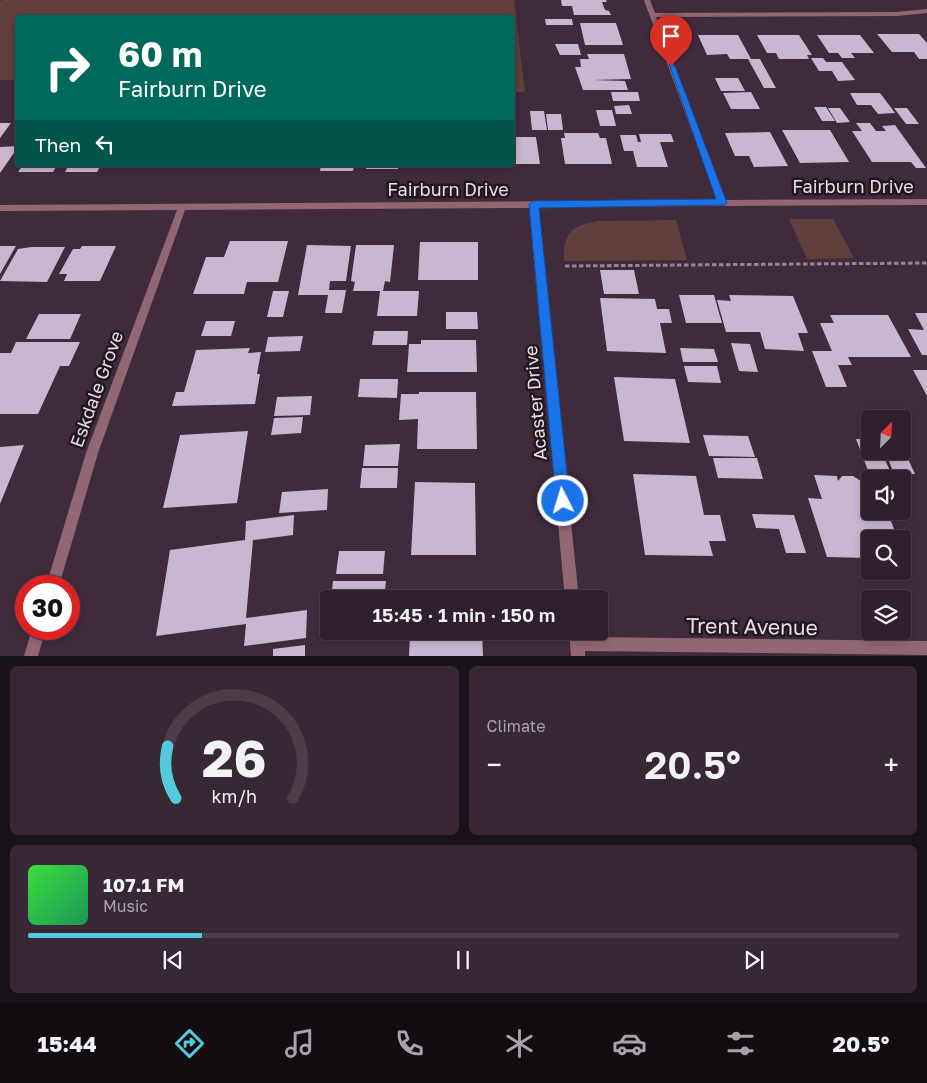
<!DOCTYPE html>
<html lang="en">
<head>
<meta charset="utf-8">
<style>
	body { margin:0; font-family:"Golos Text",sans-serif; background:#382835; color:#f1f3f6; height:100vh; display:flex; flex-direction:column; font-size:19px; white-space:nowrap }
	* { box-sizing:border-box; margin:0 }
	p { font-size:16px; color:#a8a3aa }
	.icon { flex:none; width:28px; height:28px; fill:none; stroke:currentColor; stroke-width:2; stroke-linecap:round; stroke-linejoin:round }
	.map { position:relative; height:656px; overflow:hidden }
	.panel { display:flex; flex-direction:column; gap:10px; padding:10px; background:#1a1219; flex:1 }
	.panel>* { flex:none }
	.banner { position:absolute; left:15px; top:15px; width:500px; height:152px; border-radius:5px; box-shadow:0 2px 8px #0003,0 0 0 1px #4b3e49; background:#00695c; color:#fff; overflow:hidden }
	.needle { width:32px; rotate:24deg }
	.tools { position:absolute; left:861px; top:410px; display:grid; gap:10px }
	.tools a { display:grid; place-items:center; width:50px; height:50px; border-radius:5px; background:#30202d; box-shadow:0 2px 8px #0003,0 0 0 1px #4b3e49; font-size:25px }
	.speed { position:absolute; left:15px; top:575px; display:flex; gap:10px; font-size:25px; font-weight:700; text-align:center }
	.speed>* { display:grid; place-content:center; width:65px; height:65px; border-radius:50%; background:#30202d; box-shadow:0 2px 8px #0003,0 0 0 1px #4b3e49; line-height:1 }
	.speed .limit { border:8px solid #d22; background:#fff; color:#111 }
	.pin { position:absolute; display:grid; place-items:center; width:42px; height:42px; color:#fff; margin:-51px -21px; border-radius:50% 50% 50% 0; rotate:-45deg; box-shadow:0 0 5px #0007 }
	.pin .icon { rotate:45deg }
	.me { position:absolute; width:55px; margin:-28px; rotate:355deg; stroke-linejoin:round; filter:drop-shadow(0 0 4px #0008) }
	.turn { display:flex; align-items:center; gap:18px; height:105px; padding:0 20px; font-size:22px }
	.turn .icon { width:65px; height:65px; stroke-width:2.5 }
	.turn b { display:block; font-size:35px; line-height:42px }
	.then { display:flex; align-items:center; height:48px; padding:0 20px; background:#0003; gap:10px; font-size:19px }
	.big { font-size:38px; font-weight:600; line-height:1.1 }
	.panel .card { flex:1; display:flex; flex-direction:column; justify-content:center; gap:8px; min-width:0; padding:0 18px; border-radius:8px; background:#382835 }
	.panel .dial { align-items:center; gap:0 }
	.dial svg { height:130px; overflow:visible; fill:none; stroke:#4b3e49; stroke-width:7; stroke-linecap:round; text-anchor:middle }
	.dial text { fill:#f1f3f6; stroke:none }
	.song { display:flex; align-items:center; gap:15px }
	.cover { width:60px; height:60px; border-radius:8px; background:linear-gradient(135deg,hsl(120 70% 55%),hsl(150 70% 35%)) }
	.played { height:5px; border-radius:2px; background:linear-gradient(90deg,#54cade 20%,#4b3e49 20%) }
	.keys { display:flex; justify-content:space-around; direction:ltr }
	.heat { display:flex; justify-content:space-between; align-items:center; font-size:28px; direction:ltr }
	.panel .tiles { flex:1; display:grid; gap:10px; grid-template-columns:1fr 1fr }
	.card:last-child { grid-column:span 2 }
	.trip { position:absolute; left:320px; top:590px; width:288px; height:50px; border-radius:5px; background:#30202d; box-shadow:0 2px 8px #0003,0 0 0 1px #4b3e49; font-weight:600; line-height:50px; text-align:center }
	.dock { display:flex; height:80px; justify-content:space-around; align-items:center; background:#130d12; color:#a8a3aa }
	.dock .icon { width:35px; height:35px }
	.dock .active { color:#54cade }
	.dock b { font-size:22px; color:#f1f3f6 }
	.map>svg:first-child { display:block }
	.green { fill:#603f3d }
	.building { fill:#c7b7d3 }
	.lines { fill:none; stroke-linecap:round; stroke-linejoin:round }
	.path { stroke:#968492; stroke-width:3; stroke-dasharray:4.5 2.5; stroke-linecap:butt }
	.street { fill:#926774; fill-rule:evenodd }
	.route { fill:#1a73e8; stroke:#114b97 }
	.labels { text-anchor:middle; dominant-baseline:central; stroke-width:5; stroke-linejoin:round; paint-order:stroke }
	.street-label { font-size:18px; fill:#ebdde8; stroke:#21171f }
	.near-street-label { font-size:21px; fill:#ebdde8; stroke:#21171f }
</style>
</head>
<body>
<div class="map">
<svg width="927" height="656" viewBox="0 0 927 656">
	<rect width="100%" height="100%" fill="#402b3c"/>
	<path class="green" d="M514,0L525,92H513L512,18H18L17,80H0V1L3,0Z
		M789,219H833L854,258L807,259Z
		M676,220L687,260L564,261C563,233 571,226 598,221Z"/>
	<path class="building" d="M561,0H606L607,2H602L605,10L609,11L611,15H574L572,6H562Z
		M545,19H572L573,25H546Z
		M580,23H616L623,45H585Z
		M877,34H919L927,43V59H919L914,52H892Z
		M698,35H738L751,59H760L776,88H764L748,59H730L727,54L707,55Z
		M757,35H799L812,55H807L809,59H779L776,53H767Z
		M817,35H860L874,53H851L855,58H842L838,53H829Z
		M555,44H578L581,55H560Z
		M587,54H624L631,79L593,80L625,81L628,90H583L575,67H581L580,59H589Z
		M811,58H823L826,62H842L855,80L838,81L832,71H819Z
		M715,78H738L745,91H721Z
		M611,92H638L640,101H613Z
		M751,92L760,109H731L723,93Z
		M850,93H880L895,113L878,114L871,105H857Z
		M629,105L632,114H616L614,106Z
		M814,107H826L835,121H822Z
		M828,108H840L850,122L837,123Z
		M894,108H907L919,124H906Z
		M596,110H612L616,126H600Z
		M530,111H544L547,130H532Z
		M546,114H561L563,130H548Z
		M0,123H11L0,138Z
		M856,123H870L876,131H886L882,126L895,125L926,168H916L911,162H872L852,131H862Z
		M782,130H830L849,162L800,163Z
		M770,132L788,166L754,167L749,156H735L725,133Z
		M564,133H598L600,138H606L612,164H565L561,138H565Z
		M639,134H671L674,142H660L668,167H637L633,151H624L620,135H636L638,142H641Z
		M512,137H536L540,164H512Z
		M18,146V147L0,173V147Z
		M23,165H57L53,172H18Z
		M69,165H101L97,172H65Z
		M321,165H354L353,171H320Z
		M367,165H399L398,169H366Z
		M230,241H288L278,282H247L244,294H193L206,257H224Z
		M420,242H478V280H418Z
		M307,245L351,246L346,281H330L329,290H346L342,313H325L328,295H298Z
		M356,245H394L390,282L385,281L383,291H419L417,316H377L380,291H353L355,282L351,281Z
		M0,246H16L0,274Z
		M82,246H116L100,281H64L67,274H59L73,249H80Z
		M31,247H65L47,282L0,281L18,249Z
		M600,270H634L639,294H604Z
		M273,291H289L283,317H267Z
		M679,295H714L722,323H686Z
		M729,295L793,296L808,333H798L804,351L765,349L760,332H726L717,300L731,301Z
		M600,298L655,299L657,309H669L672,323H660L666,353L607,351Z
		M446,312H477L478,329H446Z
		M915,313H927V355H922L908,329L924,330Z
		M39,314H81L70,339H26Z
		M830,315H888L911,357H848L852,365H838L847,387H826L812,351H832L820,323H834Z
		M206,321H235L231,336H201Z
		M374,331H408L407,345H372Z
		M303,336L300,351L265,352L268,337Z
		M421,340H476L477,372H407L409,344H421Z
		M16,342H80L69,366H60L38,414H0V353H11Z
		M731,343L750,344L758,372L739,371Z
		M250,348L248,353L261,352L257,374H260L255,404L172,406L176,392H184L196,350Z
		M680,348L714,349L718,362H683Z
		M684,366H717L721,383L688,382Z
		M913,370H927V396Z
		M614,377L675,379L690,443L624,441Z
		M360,379H398L397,398L358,397Z
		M419,392H476L477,449H417L418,419L399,420L401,394H419Z
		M312,396L310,415L274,416L277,397Z
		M303,417L301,433L271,435L274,418Z
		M248,431L237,503L163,508L180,435Z
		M703,435L748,436L755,457L709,456Z
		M856,439H870V451H881L891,473H869Z
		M400,444L398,466H363L365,445Z
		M24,445L0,504V447Z
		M902,446L915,474H894L885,451H902Z
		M713,458H757L763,479L718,478Z
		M362,468H398L397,488H360Z
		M633,474L696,476L704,515H720L726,541H709L713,556L645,555Z
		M814,475L837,476L838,481L842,476H853L861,481L868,500H870V511H887L898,539H870V558L827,557L808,498L822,499Z
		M415,482L475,483L476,555H411Z
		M328,489L327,510L279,513L282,492Z
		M752,514L794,515L806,553H786L779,529L756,528Z
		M294,515L293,535L253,540L246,618L307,610L306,638L244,646L246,624L156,636L170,550L245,540L246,521Z
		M339,551H385L383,574H336Z
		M333,581H386L384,599H331Z
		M410,631H482L483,656H409Z
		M305,645V656H273V649Z"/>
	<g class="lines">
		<path class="path" d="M565,266L927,263"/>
		<path class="street" d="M644,0H650L655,13L897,12L927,9V13L897,16L656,17L725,200L927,199V205L538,207L579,599H565L529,208L185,210L98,453L59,586H46L86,453L177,210L0,211V205L717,200Z
			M32,629H46L38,656H24Z
			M569,631H583V637L927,641V655L585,651V656H571Z"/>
	</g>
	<path class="route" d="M669,64L675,66L727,203L725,205L539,208L570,501L568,506L563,508L558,506L556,501L529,204L534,201L716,199Z"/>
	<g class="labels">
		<g class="street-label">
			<text x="853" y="186">Fairburn Drive</text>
			<text x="448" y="189">Fairburn Drive</text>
			<text transform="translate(96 389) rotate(-70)">Eskdale Grove</text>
			<text transform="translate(535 403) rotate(-95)">Acaster Drive</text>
		</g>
		<g class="near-street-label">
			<text transform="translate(752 626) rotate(1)">Trent Avenue</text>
		</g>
	</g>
</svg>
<div class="tools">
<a><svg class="needle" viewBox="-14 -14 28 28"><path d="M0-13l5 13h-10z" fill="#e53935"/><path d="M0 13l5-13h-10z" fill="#a8a3aa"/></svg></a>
<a><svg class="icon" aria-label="sound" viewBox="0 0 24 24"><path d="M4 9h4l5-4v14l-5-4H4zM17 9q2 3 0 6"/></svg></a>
<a><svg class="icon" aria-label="search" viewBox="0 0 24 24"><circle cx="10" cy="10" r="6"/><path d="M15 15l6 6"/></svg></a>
<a><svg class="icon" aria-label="layers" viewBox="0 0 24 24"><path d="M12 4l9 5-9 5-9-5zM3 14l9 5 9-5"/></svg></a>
</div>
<div class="speed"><div class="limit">30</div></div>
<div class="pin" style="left:671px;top:66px;background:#d93025"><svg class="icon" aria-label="arrive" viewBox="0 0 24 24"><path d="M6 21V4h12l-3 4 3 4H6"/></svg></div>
<svg class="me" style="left:563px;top:501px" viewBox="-20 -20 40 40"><circle r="17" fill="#1a73e8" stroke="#fff" stroke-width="3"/><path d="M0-11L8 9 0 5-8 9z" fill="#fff"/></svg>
<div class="trip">15:45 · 1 min · 150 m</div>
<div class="banner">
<div class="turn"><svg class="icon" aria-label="right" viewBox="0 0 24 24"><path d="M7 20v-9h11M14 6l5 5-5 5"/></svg><div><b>60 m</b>Fairburn Drive</div></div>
<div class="then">Then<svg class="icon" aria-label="left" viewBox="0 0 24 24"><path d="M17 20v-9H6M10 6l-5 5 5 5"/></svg></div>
</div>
</div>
<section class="panel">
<div class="tiles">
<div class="card dial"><svg viewBox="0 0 100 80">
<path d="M14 69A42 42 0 1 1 86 69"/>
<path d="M14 69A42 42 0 0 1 9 37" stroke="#54cade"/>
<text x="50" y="56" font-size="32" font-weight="700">26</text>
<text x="50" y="72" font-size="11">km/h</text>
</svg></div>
<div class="card"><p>Climate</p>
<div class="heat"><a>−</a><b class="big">20.5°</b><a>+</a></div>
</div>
<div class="card">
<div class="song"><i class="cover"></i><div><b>107.1 FM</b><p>Music</p></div></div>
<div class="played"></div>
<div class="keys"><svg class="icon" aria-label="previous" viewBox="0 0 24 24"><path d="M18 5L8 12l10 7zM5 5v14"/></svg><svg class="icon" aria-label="pause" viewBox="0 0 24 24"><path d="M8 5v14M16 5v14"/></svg><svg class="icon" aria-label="next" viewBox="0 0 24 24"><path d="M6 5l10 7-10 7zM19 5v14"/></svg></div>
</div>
</div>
</section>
<nav class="dock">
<b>15:44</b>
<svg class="icon active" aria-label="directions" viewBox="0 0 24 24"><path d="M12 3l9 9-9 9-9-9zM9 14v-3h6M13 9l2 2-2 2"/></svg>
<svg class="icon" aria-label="music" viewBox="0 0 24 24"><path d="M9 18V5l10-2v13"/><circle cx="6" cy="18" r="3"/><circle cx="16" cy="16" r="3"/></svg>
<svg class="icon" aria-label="phone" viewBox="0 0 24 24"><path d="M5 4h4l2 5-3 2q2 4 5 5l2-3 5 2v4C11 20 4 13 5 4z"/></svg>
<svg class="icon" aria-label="climate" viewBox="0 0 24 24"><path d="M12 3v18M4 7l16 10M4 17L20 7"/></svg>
<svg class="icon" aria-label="car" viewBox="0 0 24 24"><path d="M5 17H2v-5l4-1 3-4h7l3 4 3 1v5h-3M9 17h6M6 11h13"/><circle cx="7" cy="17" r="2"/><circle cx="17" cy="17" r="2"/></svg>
<svg class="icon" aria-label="filters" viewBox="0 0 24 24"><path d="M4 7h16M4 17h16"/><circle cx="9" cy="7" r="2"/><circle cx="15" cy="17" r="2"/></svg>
<b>20.5°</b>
</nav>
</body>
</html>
